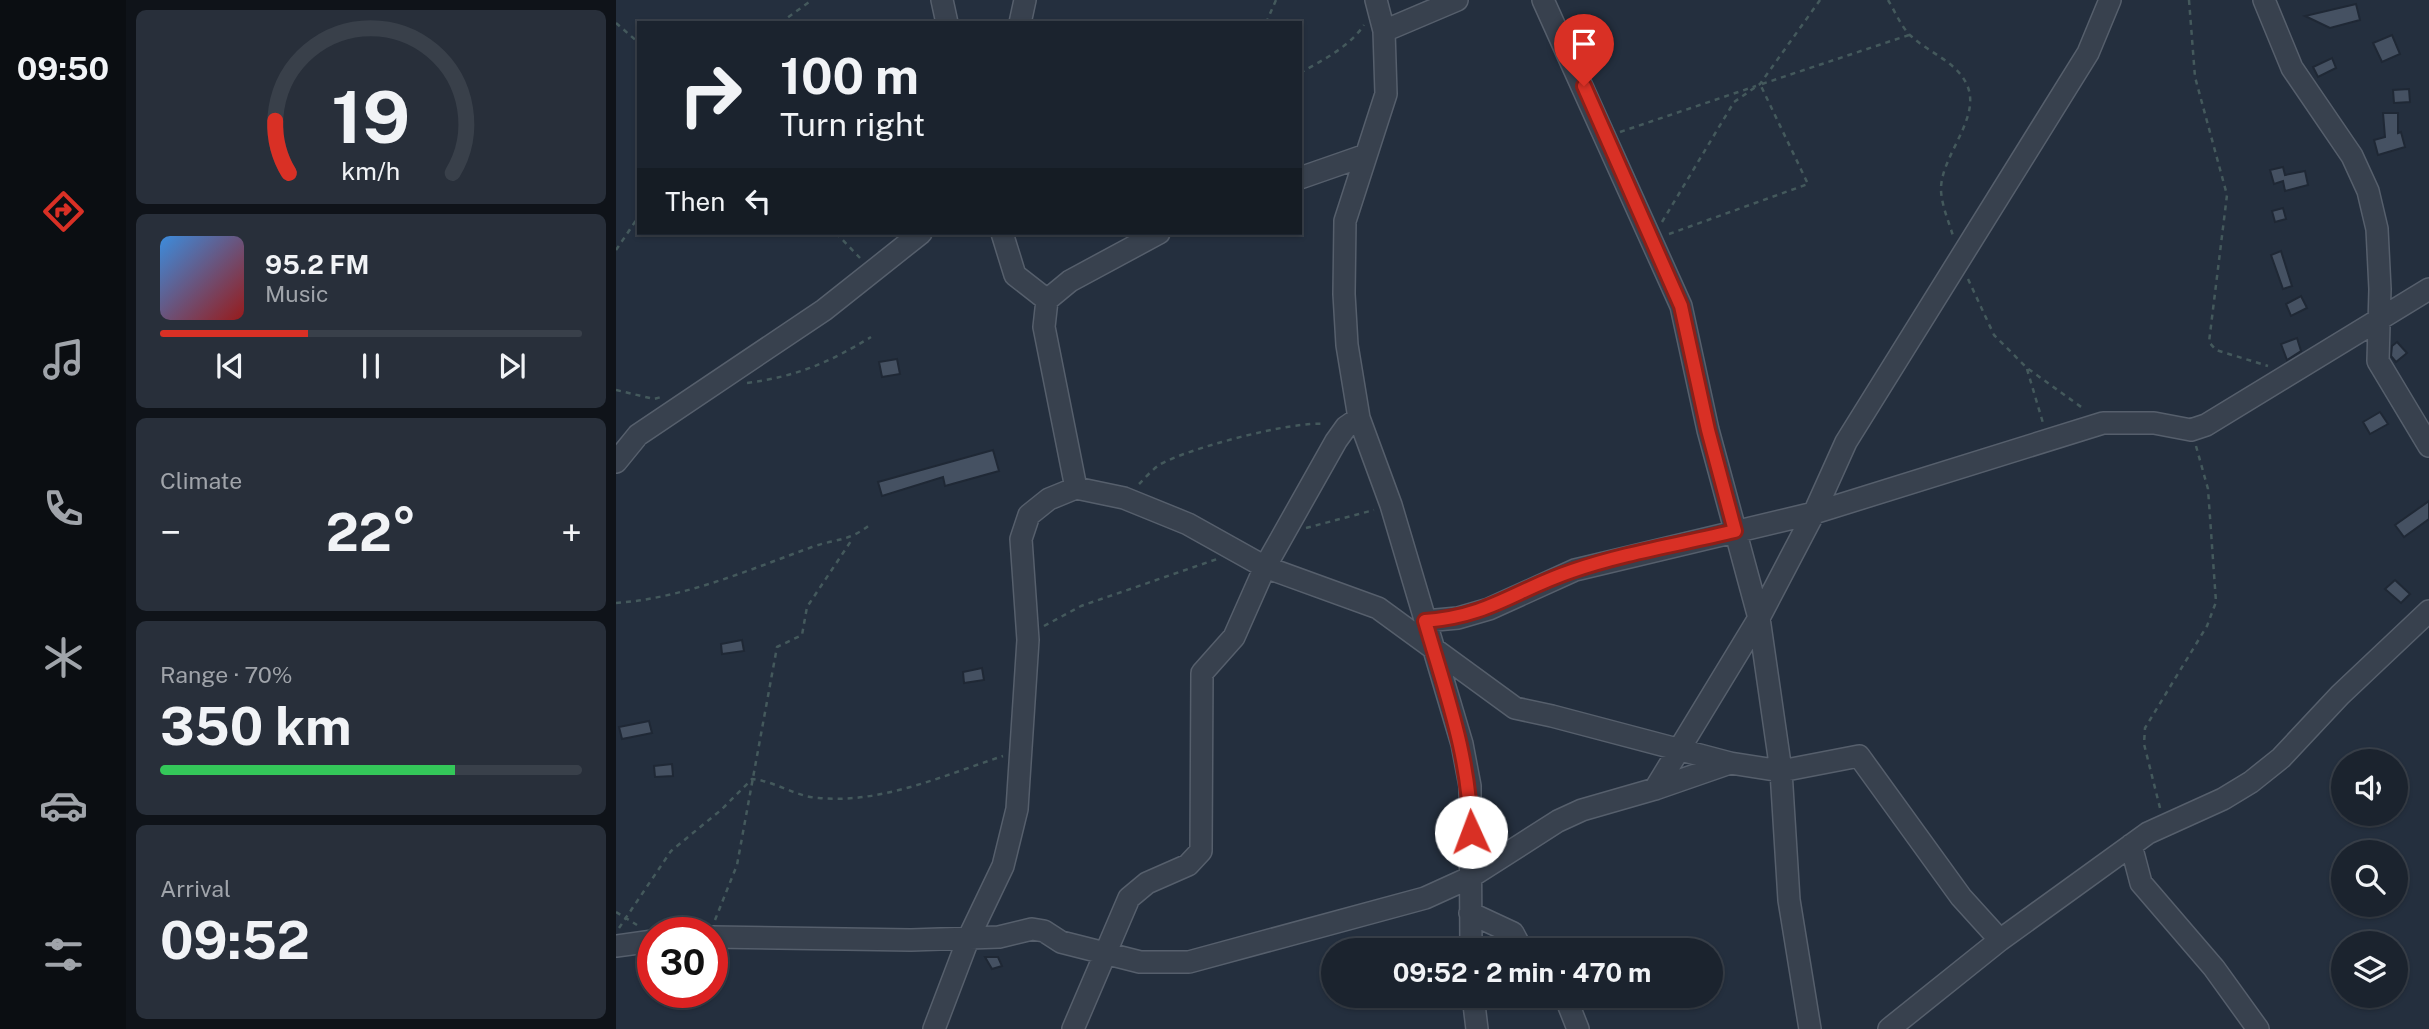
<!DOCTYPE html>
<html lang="en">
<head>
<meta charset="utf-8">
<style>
	body { margin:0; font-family:"Public Sans",sans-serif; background:#282f3a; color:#f1f3f6; height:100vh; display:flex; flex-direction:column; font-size:26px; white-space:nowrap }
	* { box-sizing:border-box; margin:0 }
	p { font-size:23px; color:#a0a4aa }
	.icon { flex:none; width:38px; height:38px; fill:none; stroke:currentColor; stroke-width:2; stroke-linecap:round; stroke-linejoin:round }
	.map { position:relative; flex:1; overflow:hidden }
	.panel { display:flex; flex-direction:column; gap:10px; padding:10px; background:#0f1319; width:490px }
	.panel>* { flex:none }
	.hud { position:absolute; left:21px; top:21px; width:665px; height:214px; border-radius:0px; box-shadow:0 2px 5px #0004,0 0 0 2px #39404a; background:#1b232e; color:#f1f3f6; overflow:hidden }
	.controls { position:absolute; left:1715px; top:749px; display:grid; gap:14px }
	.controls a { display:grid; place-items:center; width:77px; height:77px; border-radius:50%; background:#1b232e; box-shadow:0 2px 5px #0004,0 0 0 2px #39404a; font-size:35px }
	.speed { position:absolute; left:21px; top:917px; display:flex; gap:14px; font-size:35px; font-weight:700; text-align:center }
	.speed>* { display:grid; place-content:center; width:91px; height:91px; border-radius:50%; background:#1b232e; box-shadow:0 2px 5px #0004,0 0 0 2px #39404a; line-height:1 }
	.speed .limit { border:10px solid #d22; background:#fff; color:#111 }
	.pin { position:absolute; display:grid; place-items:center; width:60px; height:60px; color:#fff; margin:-72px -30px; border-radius:50% 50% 50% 0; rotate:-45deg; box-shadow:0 0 7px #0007 }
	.pin .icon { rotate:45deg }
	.me { position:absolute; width:77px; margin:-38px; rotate:358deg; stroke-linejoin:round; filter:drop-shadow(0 0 5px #0008) }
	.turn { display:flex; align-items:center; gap:24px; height:147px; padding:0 28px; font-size:32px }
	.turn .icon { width:91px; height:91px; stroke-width:2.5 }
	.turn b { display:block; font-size:49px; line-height:60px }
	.then { display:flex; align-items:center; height:66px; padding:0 28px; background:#0003; gap:14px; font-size:26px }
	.big { font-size:52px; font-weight:700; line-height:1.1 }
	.panel .tile { flex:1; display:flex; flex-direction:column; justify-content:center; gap:10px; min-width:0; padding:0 24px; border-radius:10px; background:#282f3a }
	.panel .dial { align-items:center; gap:0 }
	.dial svg { height:182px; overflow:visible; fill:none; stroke:#39404a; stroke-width:7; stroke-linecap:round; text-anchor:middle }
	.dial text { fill:#f1f3f6; stroke:none }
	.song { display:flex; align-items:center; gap:21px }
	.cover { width:84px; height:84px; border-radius:10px; background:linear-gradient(135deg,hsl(210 70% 55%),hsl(0 70% 35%)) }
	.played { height:7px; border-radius:4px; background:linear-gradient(90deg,#d93025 35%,#39404a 35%) }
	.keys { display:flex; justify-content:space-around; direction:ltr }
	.heat { display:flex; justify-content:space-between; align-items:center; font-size:38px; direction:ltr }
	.charge { height:10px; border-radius:5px; background:linear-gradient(90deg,#34c759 70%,#39404a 0) }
	.trip { position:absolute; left:705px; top:938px; width:402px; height:70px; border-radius:35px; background:#1b232e; box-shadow:0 2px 5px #0004,0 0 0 2px #39404a; font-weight:700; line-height:70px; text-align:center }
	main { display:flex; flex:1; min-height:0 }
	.tabs { display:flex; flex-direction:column; width:126px; justify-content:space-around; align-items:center; background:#0b0e12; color:#a0a4aa }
	.tabs .icon { width:49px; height:49px }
	.tabs .on { color:#d93025 }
	.tabs b { font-size:32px; color:#f1f3f6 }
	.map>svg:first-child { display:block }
	.building { fill:#455162; stroke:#1f2835; stroke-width:2 }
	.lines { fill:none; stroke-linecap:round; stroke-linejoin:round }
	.minor-casing { stroke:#565f6c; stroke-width:24 }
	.path { stroke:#44595c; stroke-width:2.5; stroke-dasharray:5 5; stroke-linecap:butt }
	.minor { stroke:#38414e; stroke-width:21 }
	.route-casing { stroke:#8d1f18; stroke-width:18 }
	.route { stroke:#d93025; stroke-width:12 }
</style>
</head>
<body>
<main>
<nav class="tabs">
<b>09:50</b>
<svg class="icon on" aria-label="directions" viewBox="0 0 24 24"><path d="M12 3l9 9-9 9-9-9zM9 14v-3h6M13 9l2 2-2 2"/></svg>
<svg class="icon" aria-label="music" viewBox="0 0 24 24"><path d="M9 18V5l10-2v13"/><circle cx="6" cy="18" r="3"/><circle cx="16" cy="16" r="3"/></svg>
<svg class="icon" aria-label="phone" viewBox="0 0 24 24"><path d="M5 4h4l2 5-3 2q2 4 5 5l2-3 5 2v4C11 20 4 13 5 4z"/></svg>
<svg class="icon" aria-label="climate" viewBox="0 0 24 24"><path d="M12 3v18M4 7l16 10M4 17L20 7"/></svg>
<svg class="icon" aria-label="car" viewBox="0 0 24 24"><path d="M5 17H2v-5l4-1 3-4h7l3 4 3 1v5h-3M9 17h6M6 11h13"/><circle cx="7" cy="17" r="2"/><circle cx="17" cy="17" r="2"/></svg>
<svg class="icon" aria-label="filters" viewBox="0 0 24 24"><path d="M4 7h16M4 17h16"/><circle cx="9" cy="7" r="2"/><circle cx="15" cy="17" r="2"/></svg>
</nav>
<section class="panel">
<div class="tile dial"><svg viewBox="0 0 100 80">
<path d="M14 69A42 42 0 1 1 86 69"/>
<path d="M14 69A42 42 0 0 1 8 46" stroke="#d93025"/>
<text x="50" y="56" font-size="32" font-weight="700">19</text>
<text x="50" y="72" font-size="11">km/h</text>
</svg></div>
<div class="tile">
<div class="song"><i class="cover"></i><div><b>95.2 FM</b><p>Music</p></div></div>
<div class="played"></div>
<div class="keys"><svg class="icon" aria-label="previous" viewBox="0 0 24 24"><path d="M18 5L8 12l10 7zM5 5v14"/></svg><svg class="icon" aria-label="pause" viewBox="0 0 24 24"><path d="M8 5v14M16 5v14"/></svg><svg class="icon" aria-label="next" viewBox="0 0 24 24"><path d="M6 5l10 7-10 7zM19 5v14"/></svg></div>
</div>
<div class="tile"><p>Climate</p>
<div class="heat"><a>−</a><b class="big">22°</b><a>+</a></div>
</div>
<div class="tile"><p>Range · 70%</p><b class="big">350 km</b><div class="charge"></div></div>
<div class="tile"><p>Arrival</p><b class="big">09:52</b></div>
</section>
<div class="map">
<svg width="1813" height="1029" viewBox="0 0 1813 1029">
	<rect width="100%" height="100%" fill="#242f3e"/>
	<path class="building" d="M1740,4L1744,20L1714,28L1689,16Z
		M1776,35L1784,54L1766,62L1757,43Z
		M1716,58L1720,68L1702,77L1697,67Z
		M1793,89L1794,102L1778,103L1777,90Z
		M1767,113H1782V133L1785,132L1789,147L1762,155L1758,140L1769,137Z
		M1667,167L1669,175L1689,171L1692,185L1669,191L1667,181L1658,184L1654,170Z
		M1667,208L1670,219L1659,222L1656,211Z
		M1665,251L1676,286L1667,289L1655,255Z
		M1685,296L1691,308L1675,316L1670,304Z
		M1681,338L1685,351L1671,360L1665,344Z
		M1781,342L1791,353L1780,362L1775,356L1776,346Z
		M281,359L284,374L266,377L263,362Z
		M1764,412L1772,424L1754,434L1747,422Z
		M377,450L383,471L329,486L327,477L266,496L262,482Z
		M1813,501V519L1788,537L1779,525Z
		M1779,580L1794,594L1785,603L1769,589Z
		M126,640L128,651L106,654L105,644Z
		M366,668L368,680L348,683L347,672Z
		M33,721L36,733L6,739L3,727Z
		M56,764L57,776L39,777L38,766Z
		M369,957H382L386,966L376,969Z"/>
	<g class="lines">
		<defs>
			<path id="minor" d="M326,0L331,23
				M760,0L768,31L770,94L729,221L728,294L731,345L743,418L775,505L846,744L854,786L855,950
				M927,0L1065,306L1092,430L1143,618L1165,771L1173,900L1194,1029
				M1648,0L1676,68L1736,156L1752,191L1761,229L1764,289L1762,361L1813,446
				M404,23L409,0
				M768,31L841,0
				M684,178L750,155
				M386,233L399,275L431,300
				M0,462L22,435L208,310L305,233
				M460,488L428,327L431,300L454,281L543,233
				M809,621L842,618L873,609L959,570L1198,513L1487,423H1538L1575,430L1590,425L1813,289
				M1039,789L1143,618L1198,513L1230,442L1472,53L1494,0
				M1515,845L1525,883L1598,968L1642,1029
				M854,913L897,933L906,950
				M96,937L295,940L383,937L416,929L428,931L445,942L524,962H573L809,898L853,878L942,821L966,810L1039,789L1114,763
				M0,946L37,941
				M857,996L861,1029
				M949,996L962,1029
				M318,1029L353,937L387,866L401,809L412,640L405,539L413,515L433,499L460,488L508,498L572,524L649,567L762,608L899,708L936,716L1114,763L1165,771L1243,756L1345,897L1384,940
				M457,1029L513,898L531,883L572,865L585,851L586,673L618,637L649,567L720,441L730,427L743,418
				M1273,1029L1384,940L1532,833L1607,799L1635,782L1665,758L1724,695L1813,611"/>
		</defs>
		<use href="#minor" class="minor-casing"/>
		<path class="path" d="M1272,0C1279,11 1285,27 1295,36C1312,52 1338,61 1349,81C1369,115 1325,154 1325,189C1325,204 1333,222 1337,236
			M1573,0L1579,77L1611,195L1593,342L1600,350L1652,366
			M0,23L23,43
			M164,23L196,0
			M650,23L660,0
			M684,73C707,60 733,47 748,25
			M1146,84L1293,35
			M1004,132L1140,86
			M1046,222L1118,102L1144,84L1204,0
			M220,233L244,258
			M1053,234L1192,184L1144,84
			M0,250L23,216
			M1352,279L1378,335L1411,368L1468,409
			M1411,369L1427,423
			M131,383C182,376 212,363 255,337
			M0,390L38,399L45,397
			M523,484C529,478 536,470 543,465C569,449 679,420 709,424
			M690,528L758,510
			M0,603C68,598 133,570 196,547C222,538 232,542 255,524
			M428,626L465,606L601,559
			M1544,808L1528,744L1529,728L1591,626L1600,602L1592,489L1580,446
			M0,912L21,925
			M99,920L121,865L161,647L186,635L191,607L237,538
			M3,928L55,851L105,810L136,779C159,781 180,797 203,798C265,804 329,775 387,756"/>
		<use href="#minor" class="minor"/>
	</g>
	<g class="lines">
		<defs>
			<path id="route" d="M855,832C853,754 830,694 809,621C874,616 899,590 956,571C1008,553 1065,544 1119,531L1092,430L1065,306L968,86"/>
		</defs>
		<use href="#route" class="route-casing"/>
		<use href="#route" class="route"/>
	</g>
</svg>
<div class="controls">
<a><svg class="icon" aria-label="sound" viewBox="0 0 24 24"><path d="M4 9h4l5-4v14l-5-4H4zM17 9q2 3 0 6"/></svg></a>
<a><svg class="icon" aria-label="search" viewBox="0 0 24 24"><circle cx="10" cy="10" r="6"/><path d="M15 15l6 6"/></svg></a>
<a><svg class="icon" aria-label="layers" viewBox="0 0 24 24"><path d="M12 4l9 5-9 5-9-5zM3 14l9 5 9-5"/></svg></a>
</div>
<div class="speed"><div class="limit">30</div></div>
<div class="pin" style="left:968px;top:86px;background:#d93025"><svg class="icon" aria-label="arrive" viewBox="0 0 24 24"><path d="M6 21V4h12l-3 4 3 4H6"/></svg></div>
<svg class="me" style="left:855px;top:832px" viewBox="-20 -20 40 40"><circle r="19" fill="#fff"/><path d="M0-13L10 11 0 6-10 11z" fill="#d93025"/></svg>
<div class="trip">09:52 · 2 min · 470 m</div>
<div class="hud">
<div class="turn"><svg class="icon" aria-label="right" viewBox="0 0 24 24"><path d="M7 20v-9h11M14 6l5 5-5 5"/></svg><div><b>100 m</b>Turn right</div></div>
<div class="then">Then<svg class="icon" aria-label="left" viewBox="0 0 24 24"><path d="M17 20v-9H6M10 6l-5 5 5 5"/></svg></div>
</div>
</div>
</main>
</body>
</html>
